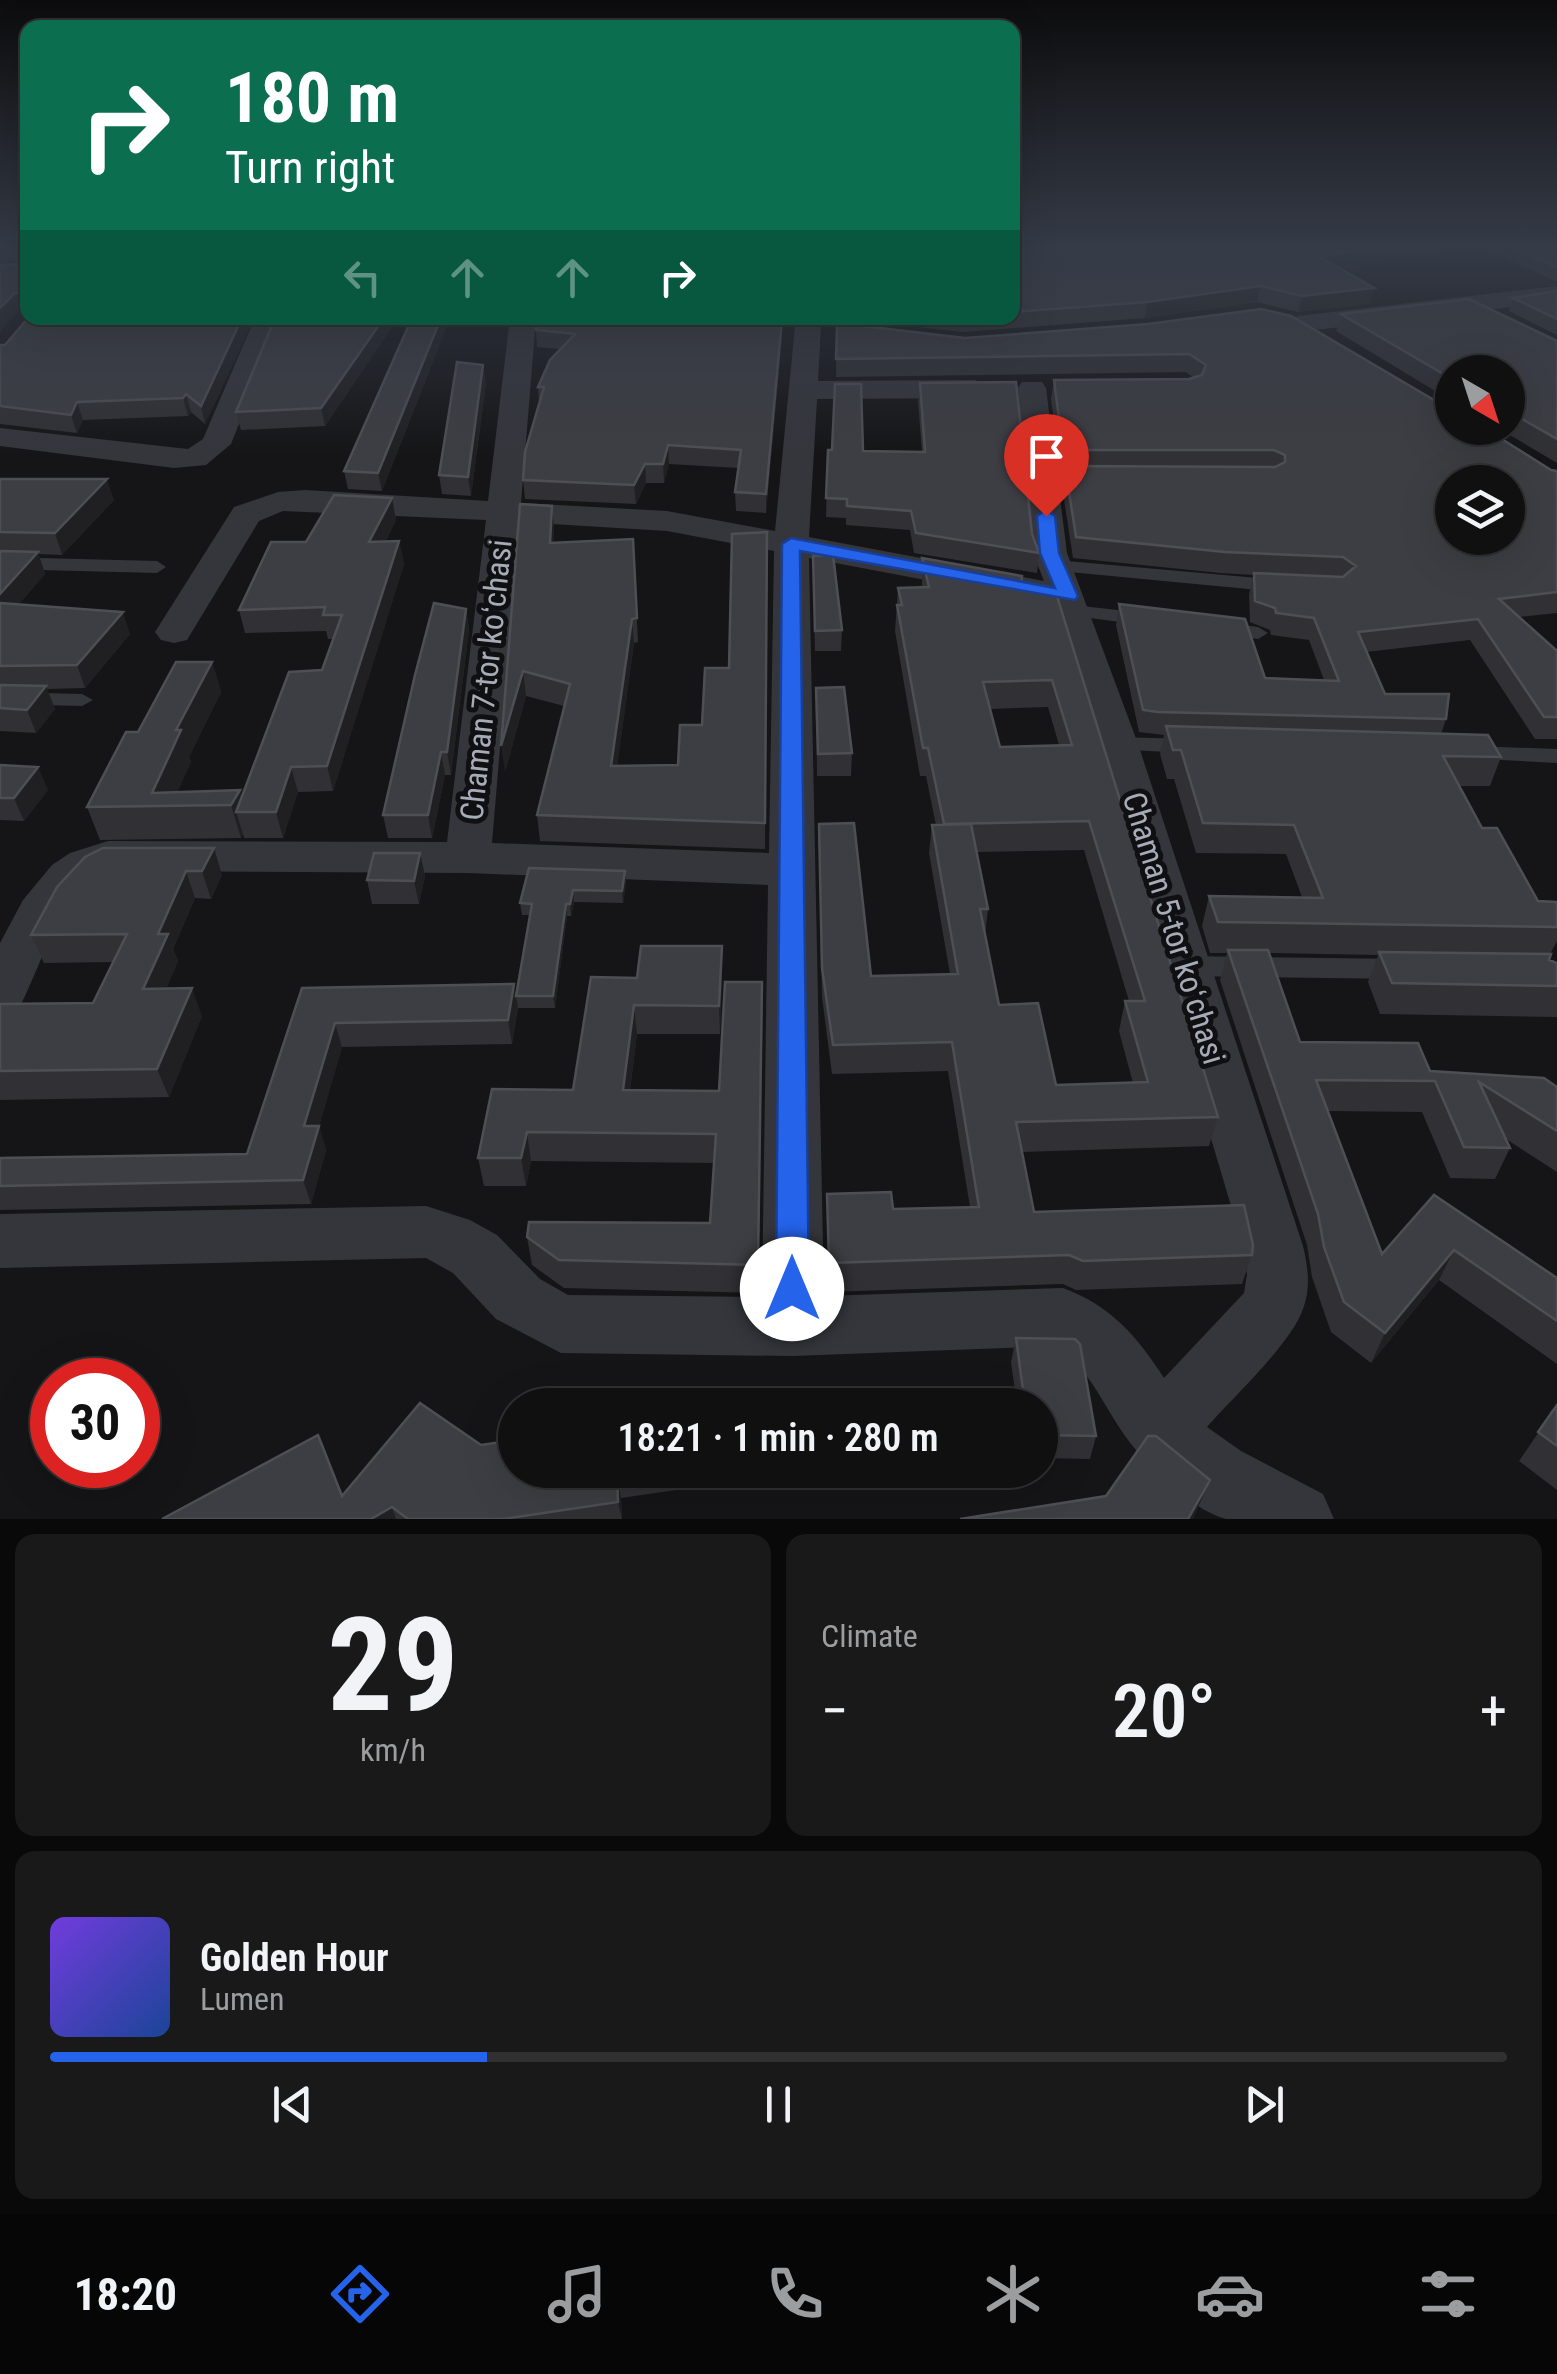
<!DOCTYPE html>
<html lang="en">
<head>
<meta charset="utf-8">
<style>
	body { margin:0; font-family:"Roboto Condensed",sans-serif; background:#19191a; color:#f1f3f6; height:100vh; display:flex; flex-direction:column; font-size:38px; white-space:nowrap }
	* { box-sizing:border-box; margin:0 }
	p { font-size:32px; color:#9c9d9f }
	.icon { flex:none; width:55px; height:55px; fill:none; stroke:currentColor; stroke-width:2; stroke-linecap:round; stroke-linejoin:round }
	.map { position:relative; height:1519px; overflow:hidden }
	.side { display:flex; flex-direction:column; gap:15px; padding:15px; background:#090909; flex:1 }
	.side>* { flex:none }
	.guide { position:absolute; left:20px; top:20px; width:1000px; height:305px; border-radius:20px; box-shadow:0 10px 40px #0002,0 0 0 2px #303031; background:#0b6e4f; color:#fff; overflow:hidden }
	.needle { width:65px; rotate:141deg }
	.tools { position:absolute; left:1435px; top:355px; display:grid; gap:20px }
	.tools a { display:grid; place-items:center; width:90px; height:90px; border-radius:50%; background:#101011; box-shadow:0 10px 40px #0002,0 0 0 2px #303031; font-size:50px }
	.speed { position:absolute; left:30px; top:1358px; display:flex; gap:20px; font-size:50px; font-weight:700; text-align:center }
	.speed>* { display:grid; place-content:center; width:130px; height:130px; border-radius:50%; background:#101011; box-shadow:0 10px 40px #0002,0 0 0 2px #303031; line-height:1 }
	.speed .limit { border:15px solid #d22; background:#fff; color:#111 }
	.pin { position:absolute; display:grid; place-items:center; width:85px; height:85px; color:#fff; margin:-102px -42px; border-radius:50% 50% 50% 0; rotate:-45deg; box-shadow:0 0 10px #0007 }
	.pin .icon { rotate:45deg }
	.me { position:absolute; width:110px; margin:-55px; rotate:0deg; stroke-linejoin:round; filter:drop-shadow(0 0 8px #0008) }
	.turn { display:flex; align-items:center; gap:35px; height:210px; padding:0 40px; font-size:45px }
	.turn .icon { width:130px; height:130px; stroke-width:2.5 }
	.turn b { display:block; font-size:70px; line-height:85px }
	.lanes { display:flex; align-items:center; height:95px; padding:0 40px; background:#0003; justify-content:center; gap:50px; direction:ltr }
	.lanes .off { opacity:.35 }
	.big { font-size:75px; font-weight:600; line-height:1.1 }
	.side .card { flex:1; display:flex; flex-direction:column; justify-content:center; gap:15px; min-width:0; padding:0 35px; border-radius:20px; background:#19191a }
	.side .dial { align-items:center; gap:0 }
	.dial b { font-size:130px; line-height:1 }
	.song { display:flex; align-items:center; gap:30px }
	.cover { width:120px; height:120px; border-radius:15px; background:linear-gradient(135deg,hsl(260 70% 55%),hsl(220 70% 35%)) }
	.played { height:10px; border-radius:5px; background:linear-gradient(90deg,#2563eb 30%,#303031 30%) }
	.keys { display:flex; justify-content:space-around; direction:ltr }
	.heat { display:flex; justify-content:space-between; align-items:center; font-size:55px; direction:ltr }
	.side .tiles { flex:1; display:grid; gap:15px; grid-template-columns:1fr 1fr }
	.card:last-child { grid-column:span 2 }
	.trip { position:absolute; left:498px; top:1388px; width:560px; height:100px; border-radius:50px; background:#101011; box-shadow:0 10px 40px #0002,0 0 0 2px #303031; font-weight:600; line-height:100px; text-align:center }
	.menu { display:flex; height:160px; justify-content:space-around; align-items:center; background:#060607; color:#9c9d9f }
	.menu .icon { width:70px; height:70px }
	.menu .active { color:#2563eb }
	.menu b { font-size:45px; color:#f1f3f6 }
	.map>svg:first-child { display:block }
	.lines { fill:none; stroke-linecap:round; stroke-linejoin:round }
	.service { fill:#35363c; fill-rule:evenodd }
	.minor { fill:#35363c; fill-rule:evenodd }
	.wall { fill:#313135; fill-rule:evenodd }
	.shaded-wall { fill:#202023 }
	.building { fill:#3d3e43; stroke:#4e4f55; stroke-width:2.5; fill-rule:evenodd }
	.route { fill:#2563eb; stroke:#184099; stroke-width:2.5 }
	.labels { text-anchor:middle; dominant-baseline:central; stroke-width:10; stroke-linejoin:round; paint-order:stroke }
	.street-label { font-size:32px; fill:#a6abb8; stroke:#101012 }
</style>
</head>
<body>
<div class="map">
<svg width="1557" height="1519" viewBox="0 0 1557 1519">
	<rect width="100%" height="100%" fill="#151517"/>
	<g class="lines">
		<path class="service" d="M0,557L157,561L166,567L157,573L0,569Z
			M1055,560L1281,580L1291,586L1281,592L1048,570L1046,566Z
			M1073,605L1144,613L1154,619L1144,625L1066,615L1063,611Z
			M1220,622L1258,627L1268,633L1258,639L1213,632L1210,628L1213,624Z
			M0,692L82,694L93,700L82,706L0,704Z
			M1117,737L1189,739L1200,746L1189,753L1109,749L1106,744Z
			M1471,746L1557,749V763L1463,758L1460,753Z
			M1185,956L1401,959L1410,962L1414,969L1410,976L1401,979L1185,976L1176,973L1172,966L1176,959Z"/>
		<path class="minor" d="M1557,286V302L1298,332L1285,324L1298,316Z
			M255,318H281L231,444L206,465L174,468L0,446V428L188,449L203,439Z
			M510,318H536L521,503L667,511L775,531L795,326L808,318L821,326L818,381L974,380L984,383L988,389L984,395L974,398L817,399L809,537L1044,581L1033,553L1018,388L1022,382H1042L1046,388L1067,553L1138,744L1303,1246C1308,1267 1311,1288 1303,1309C1291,1344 1233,1397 1207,1427L1241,1451L1323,1494L1334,1519C1307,1519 1249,1519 1226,1519C1189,1509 1141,1461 1121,1430C1101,1400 1087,1366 1055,1346L793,1356L561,1353L496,1319L453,1273L426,1258L0,1268V1214L426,1206L470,1220L497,1235L540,1279L568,1295L762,1297L768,885L468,873L112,871C57,893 44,963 18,1010L0,1015V943L23,900L52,865L70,853L108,841L447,842L486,520L283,511L259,521L187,640L174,643L161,640L155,632L234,507L278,492L305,490L488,501ZM519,522L667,531L774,551L769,853L492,843ZM809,558L1052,604L1243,1246L1247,1274L1244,1293L1164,1378C1136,1335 1111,1306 1063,1288L824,1296Z"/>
	</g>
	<path class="wall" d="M0,245H28V308L20,309L0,331V265L26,264V260L0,261Z
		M1012,245L1059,252L1084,250L1093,246L1091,245H1390L1386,260L1340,268L1370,304L1298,312L1257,302L1145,318L963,332L836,318H1012Z
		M1400,245H1557V282L1480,247L1398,258L1397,255Z
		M1557,291V335L1509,311L1513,298Z
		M1341,314L1557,341V463L1498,428H1508V372H1452V401L1336,331Z
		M254,318L205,424L191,412L188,416L83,420L77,433L0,424V345Z
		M275,318H398L325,426L241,430L236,412Z
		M412,318H450L382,491L348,489L344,471Z
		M782,319V336L766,513L736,511L735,492L738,468L669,464L664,483H646L636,504L525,499L523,480L539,403L538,387L560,349L537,347L536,330Z
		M837,323L965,338L1148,324L1557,471V613L1519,617L1557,651V739H1535L1470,640L1366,652L1385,694L1446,719L1441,734L1501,757L1490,786H1459L1482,828L1538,901L1557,902V941L1550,954L1549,960L1557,986V1017L1380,1014L1368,982L1378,955L1269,953L1300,1042L1430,1071L1557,1087V1172L1506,1139L1510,1148L1495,1179L1450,1178L1422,1112L1327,1111L1382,1254L1434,1195L1557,1278V1364L1439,1280L1371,1363L1331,1332L1312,1277L1307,1245L1220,980L1227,953H1210L1202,926L1209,896L1302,897L1286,854L1196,853L1174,779H1167L1160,754L1164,735L1139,732L1116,625L1119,604L1265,678L1324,680L1309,640L1271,635L1270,630L1250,622L1249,594L1254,575L1220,573L1073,558L1062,486L1064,469H1060L1051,399L1054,380L1189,379L1194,378L1186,372L836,377Z
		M486,383L471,496L442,494L439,475Z
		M920,383L1032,534L1039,553L1037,573L914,553L910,530L846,525V518L826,517L828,450L922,452L918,401Z
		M0,479L114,500L62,555L38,554L45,574L19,604L130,634L85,688L47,689L55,709L36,733L0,731Z
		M392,498L396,520L385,542L399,541L404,564L333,791L298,792L283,838H244L243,834L241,838L100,840L87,807L138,732L212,662L221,692L189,757L191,762L177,792L240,790L242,797L322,670L334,639H328L326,631L245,633L239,610L306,542Z
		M552,506L554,528L553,543L633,539L638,642L634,643L617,766L678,765L702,725L729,668L767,532L765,849L540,841L537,815L564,706L526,696L505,772Z
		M922,558L1021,590L1218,1117L1209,1146L1022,1152L1034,1212L1252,1255L1242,1284L1076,1290L1063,1284L828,1292L827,1194L893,1209L970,1207L948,1071L832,1074L822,997L819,824L871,976L950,974L929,853L932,825H936L926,776H920L895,631L898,588H922ZM1048,707L1059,745L1000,747L990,709ZM1084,850L1129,1001H1125L1119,1031L1133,1083L1056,1085L999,1005L985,935L988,909L976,852Z
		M813,575L842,630L841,651H815Z
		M466,609L469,630L451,775H445L432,838H388L383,815Z
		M816,688L852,753L851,776H817Z
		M0,765L48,790L24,821L0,820Z
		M103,848L222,875L211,899L195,898L173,949L178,961L166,989L202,1016L169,1097L0,1100V1004L93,1003L113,962L44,963L31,935Z
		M420,853L425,876L419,904H372L367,880Z
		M625,871L626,883L623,903L574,902L571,916H567L555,1008H518L512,1044L342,1047L319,1126L326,1150L311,1204L0,1210V1158L247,1154L302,988L516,996L530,915H522L520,903Z
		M722,946V975L720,1034H637L630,1090L719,1091L762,1010L758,1293L564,1288L532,1265L527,1237L710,1223L714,1163L531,1161L526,1186H484L478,1158L573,1090L637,978Z
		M1016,1338L1096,1436L1090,1459L1040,1458V1405H1017L1011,1362Z
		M1557,1405V1490L1519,1461Z
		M515,1470H765L731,1478V1482L621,1498L622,1519H162L342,1496Z"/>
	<path class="shaded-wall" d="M1390,245L1386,260L1317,272L1320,257Z
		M1402,245H1481L1480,247L1398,258Z
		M1261,286L1257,302L1145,318L1147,302Z
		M1374,288L1370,304L1298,312L1302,296Z
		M25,292L28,308L20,309L0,331V308L15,293Z
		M242,318H254L205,424L201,406Z
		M384,318H398L325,426L321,408Z
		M441,318H450L382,491L378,473Z
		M782,319V336L766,513V494Z
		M483,365L486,383L471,496L468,477Z
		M186,394L191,412L188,416L183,398Z
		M77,402L83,420L77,433L71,415Z
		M668,445L669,464L664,483L663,464Z
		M645,464L646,483L636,504L634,485Z
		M107,479L114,500L62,555L55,533Z
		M392,498L396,520L373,565L369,542Z
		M552,506L554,528L552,566L550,543Z
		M399,541L404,564L333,791L327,766Z
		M38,552L45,574L1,625L0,594Z
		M466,609L469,630L451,775L447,752Z
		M123,612L130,634L85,688L77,665Z
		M632,619L634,643L614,791L611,766Z
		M212,662L221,692L189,757L191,762L171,806L152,793L176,730Z
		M523,671L526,696L505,772L501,746Z
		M46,686L55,709L36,733L27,710Z
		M441,752L445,775L432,838L428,815Z
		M38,767L48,790L24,821L14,798Z
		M291,767L298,792L283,838L276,812Z
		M240,790L246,812H236L243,834L241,838L231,805Z
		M214,848L222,875L211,899L202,871Z
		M420,853L425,876L419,904L414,881Z
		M186,871L195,898L173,949L178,961L154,1017L143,989L158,934Z
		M625,871L626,883L623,903L622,891Z
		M573,890L574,902L571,916L570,904Z
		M566,904L567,916L555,1008L553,996Z
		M722,946V975L720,1034L719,1006Z
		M514,984L518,1008L512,1044L508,1020Z
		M192,988L202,1016L169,1097L157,1069Z
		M634,1005L637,1034L626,1119L623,1090Z
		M335,1023L342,1047L312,1150L304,1126Z
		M319,1126L326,1150L311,1204L303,1180Z
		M527,1132L531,1161L526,1186L521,1158Z
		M1454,1250L1439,1280L1371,1363L1385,1333Z
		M731,1470H765L731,1478Z
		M617,1471L621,1498L622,1519L618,1502Z
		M1210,1480L1193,1519H1188Z
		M392,1507L396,1519H371Z"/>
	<path class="building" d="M0,245H28V298L25,292L15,293L0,308V265L26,264V245Z
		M1012,245H1026L1033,247L1059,252L1084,250L1095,245H1389L1320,257L1374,288L1302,296L1261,286L1147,302L1012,312Z
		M1506,245H1557V267Z
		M1557,291V319L1513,298Z
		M1469,299L1557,341V439L1508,411V372H1452V379L1341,314Z
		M1261,309L1291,316L1446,407L1452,409V428H1484L1551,470L1557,471V592L1499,599L1557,651V717H1544L1478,619L1358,632L1385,694H1449L1446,719L1158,712L1143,710L1119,604L1245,619L1265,678L1339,681L1314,618L1276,613L1275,608L1255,601L1254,573L1343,577L1356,566L1343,557L1225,552L1076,537L1065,466L1275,467L1285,462V455L1274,450H1063L1054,380L1189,379L1202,375L1206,365L1189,354L836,359L837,323L965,338L1148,324ZM1452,482H1508V538H1452Z
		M28,318H242L201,406L186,394L183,398L77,402L71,415L0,406V345H5Z
		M275,318H384L321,408L236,412Z
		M412,318H441L378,473L344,471Z
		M537,318H751L782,319L766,494L735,492L741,450L668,445L663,464H645L634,485L523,480L525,452L544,387H538L550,360L575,334L536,330Z
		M457,362L483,365L468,477L439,475Z
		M1016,382L1032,534L1039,553L916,533L911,511L847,506V499L826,498L828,450H832L835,384H861L863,451L925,452L920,383Z
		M0,479H107L55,533L0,532Z
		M334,495L392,498L369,542L399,541L327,766L291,767L276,812H236L289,672L322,670L342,615H323L325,607L239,610L271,542H306Z
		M520,504L552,506L550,543L633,539L637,618L632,619L611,766L678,765L680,725H702L705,668H729L732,534L767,532L765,823L537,815L570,684L523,671L501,746Z
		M0,551L38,552L0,594Z
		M833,555L842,630L815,631L813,556Z
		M922,558L1022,576L1021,590L1056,593L1218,1117L1016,1122L1034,1212L1244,1205L1253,1245L1252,1255L1083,1261L1069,1255L829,1263L827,1194L891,1192L893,1209L979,1207L952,1042L833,1045L822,968L819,824L854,823L871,976L958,974L932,825L971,824L988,909H980L999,1005L1038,1003L1056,1085L1148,1082L1125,1001H1145L1089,821L944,824L928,748H923L897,605H902L898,588L929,587ZM1052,680L1072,745L1000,747L983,682Z
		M0,603L123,612L77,665L0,666Z
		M434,603L466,609L447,752H441L428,815H383L415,675Z
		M176,662H212L176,730H181L152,793L240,790L231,805L87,807L126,732H138Z
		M0,685L46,686L27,710L0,708Z
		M844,687L852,753L818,754L816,688Z
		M1166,726L1488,735L1501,757L1443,756L1482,828H1497L1538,901L1557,902V927L1218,922L1209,896L1323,898L1294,825L1203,823L1181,750H1173Z
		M0,765L38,767L14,798H0Z
		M103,848H214L202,871H186L158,934H168L143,989L192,988L157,1069L0,1071V1004L93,1003L127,934L31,935L57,887L85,857Z
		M374,853H420L414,881L367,880Z
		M529,868L625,871L622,891L573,890L570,904H566L553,996H516L532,904L520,903Z
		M641,946H722L719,1006L634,1005L623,1090L719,1091L725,982H762L758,1265L559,1260L527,1237L529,1222L710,1223L716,1134L527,1132L521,1158H478L492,1089L573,1090L591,977L637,978Z
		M1228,950H1268L1300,1042L1418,1043L1430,1071L1544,1078L1557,1087V1131L1479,1082L1510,1148L1464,1147L1435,1081L1316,1080L1382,1254L1434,1195L1557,1278V1321L1454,1250L1385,1333L1344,1302L1324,1247L1318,1214Z
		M1379,952L1551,954L1549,960L1557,963V986L1392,983Z
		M514,984L508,1020L335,1023L304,1126H319L303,1180L0,1186V1158L247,1154L302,988Z
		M1016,1338L1075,1339L1080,1344L1096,1436L1040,1435V1405H1025Z
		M865,1390L868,1405H797Z
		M420,1403L481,1445L515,1440V1470H622L617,1471L618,1502L503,1519H408L392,1507L371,1519H162L318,1435L342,1496Z
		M1557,1405V1446L1538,1432Z
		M1148,1436H1156L1210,1480L1188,1519H960L1106,1496Z"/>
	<linearGradient id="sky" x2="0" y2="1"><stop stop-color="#0c0c0d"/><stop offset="0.54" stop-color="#353b47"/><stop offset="1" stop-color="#353b47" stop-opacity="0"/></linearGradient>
	<rect width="1557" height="457" fill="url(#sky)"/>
	<path class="route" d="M1046,510L1055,516L1059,553L1078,596L1075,600L800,551L809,1289L804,1299L792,1304L780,1299L776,1289L782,544L791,538L1055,588L1040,553L1037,516Z"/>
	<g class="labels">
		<g class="street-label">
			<text transform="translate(486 680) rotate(-84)">Chaman 7-tor koʻchasi</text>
			<text transform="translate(1174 928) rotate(73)">Chaman 5-tor koʻchasi</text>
		</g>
	</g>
</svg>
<div class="tools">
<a><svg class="needle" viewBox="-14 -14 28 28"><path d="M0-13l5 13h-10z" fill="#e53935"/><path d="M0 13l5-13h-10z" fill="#9c9d9f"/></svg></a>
<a><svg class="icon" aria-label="layers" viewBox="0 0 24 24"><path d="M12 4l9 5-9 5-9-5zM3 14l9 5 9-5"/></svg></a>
</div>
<div class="speed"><div class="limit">30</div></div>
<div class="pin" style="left:1046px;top:516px;background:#d93025"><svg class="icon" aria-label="arrive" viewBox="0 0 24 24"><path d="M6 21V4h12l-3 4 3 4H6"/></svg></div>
<svg class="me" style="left:792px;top:1289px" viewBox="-20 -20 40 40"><circle r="19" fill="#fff"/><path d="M0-13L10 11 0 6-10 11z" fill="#2563eb"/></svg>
<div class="trip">18:21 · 1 min · 280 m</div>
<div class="guide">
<div class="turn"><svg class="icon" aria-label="right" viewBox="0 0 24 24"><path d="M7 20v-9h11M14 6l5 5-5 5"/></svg><div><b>180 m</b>Turn right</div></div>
<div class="lanes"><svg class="icon off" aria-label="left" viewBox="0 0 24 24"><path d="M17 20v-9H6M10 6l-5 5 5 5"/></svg><svg class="icon off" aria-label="ahead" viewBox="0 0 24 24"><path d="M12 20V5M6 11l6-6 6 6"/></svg><svg class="icon off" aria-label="ahead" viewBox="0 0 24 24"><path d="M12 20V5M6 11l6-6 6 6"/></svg><svg class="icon" aria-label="right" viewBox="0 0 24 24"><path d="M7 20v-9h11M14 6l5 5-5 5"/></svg></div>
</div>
</div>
<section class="side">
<div class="tiles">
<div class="card dial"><b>29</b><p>km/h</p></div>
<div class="card"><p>Climate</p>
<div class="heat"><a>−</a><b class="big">20°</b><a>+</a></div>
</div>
<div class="card">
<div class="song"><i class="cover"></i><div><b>Golden Hour</b><p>Lumen</p></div></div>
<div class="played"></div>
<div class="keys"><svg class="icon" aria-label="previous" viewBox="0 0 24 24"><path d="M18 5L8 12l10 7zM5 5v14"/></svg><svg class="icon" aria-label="pause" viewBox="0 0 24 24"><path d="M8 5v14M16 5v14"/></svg><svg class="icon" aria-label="next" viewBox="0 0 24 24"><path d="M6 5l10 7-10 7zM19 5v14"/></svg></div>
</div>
</div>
</section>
<nav class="menu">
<b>18:20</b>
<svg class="icon active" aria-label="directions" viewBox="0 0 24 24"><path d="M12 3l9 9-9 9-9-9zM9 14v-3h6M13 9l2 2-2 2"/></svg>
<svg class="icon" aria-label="music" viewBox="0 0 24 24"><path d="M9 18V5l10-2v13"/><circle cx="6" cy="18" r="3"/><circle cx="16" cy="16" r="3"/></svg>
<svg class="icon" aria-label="phone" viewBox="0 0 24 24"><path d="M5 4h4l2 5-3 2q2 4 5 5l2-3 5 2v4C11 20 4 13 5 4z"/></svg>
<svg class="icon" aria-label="climate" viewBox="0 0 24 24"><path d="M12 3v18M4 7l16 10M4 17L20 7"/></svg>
<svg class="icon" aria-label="car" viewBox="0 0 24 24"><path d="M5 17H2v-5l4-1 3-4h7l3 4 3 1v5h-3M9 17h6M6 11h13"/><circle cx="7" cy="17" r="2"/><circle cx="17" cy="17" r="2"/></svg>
<svg class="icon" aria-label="filters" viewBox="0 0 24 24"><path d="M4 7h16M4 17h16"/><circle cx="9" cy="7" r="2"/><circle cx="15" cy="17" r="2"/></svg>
</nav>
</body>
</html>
